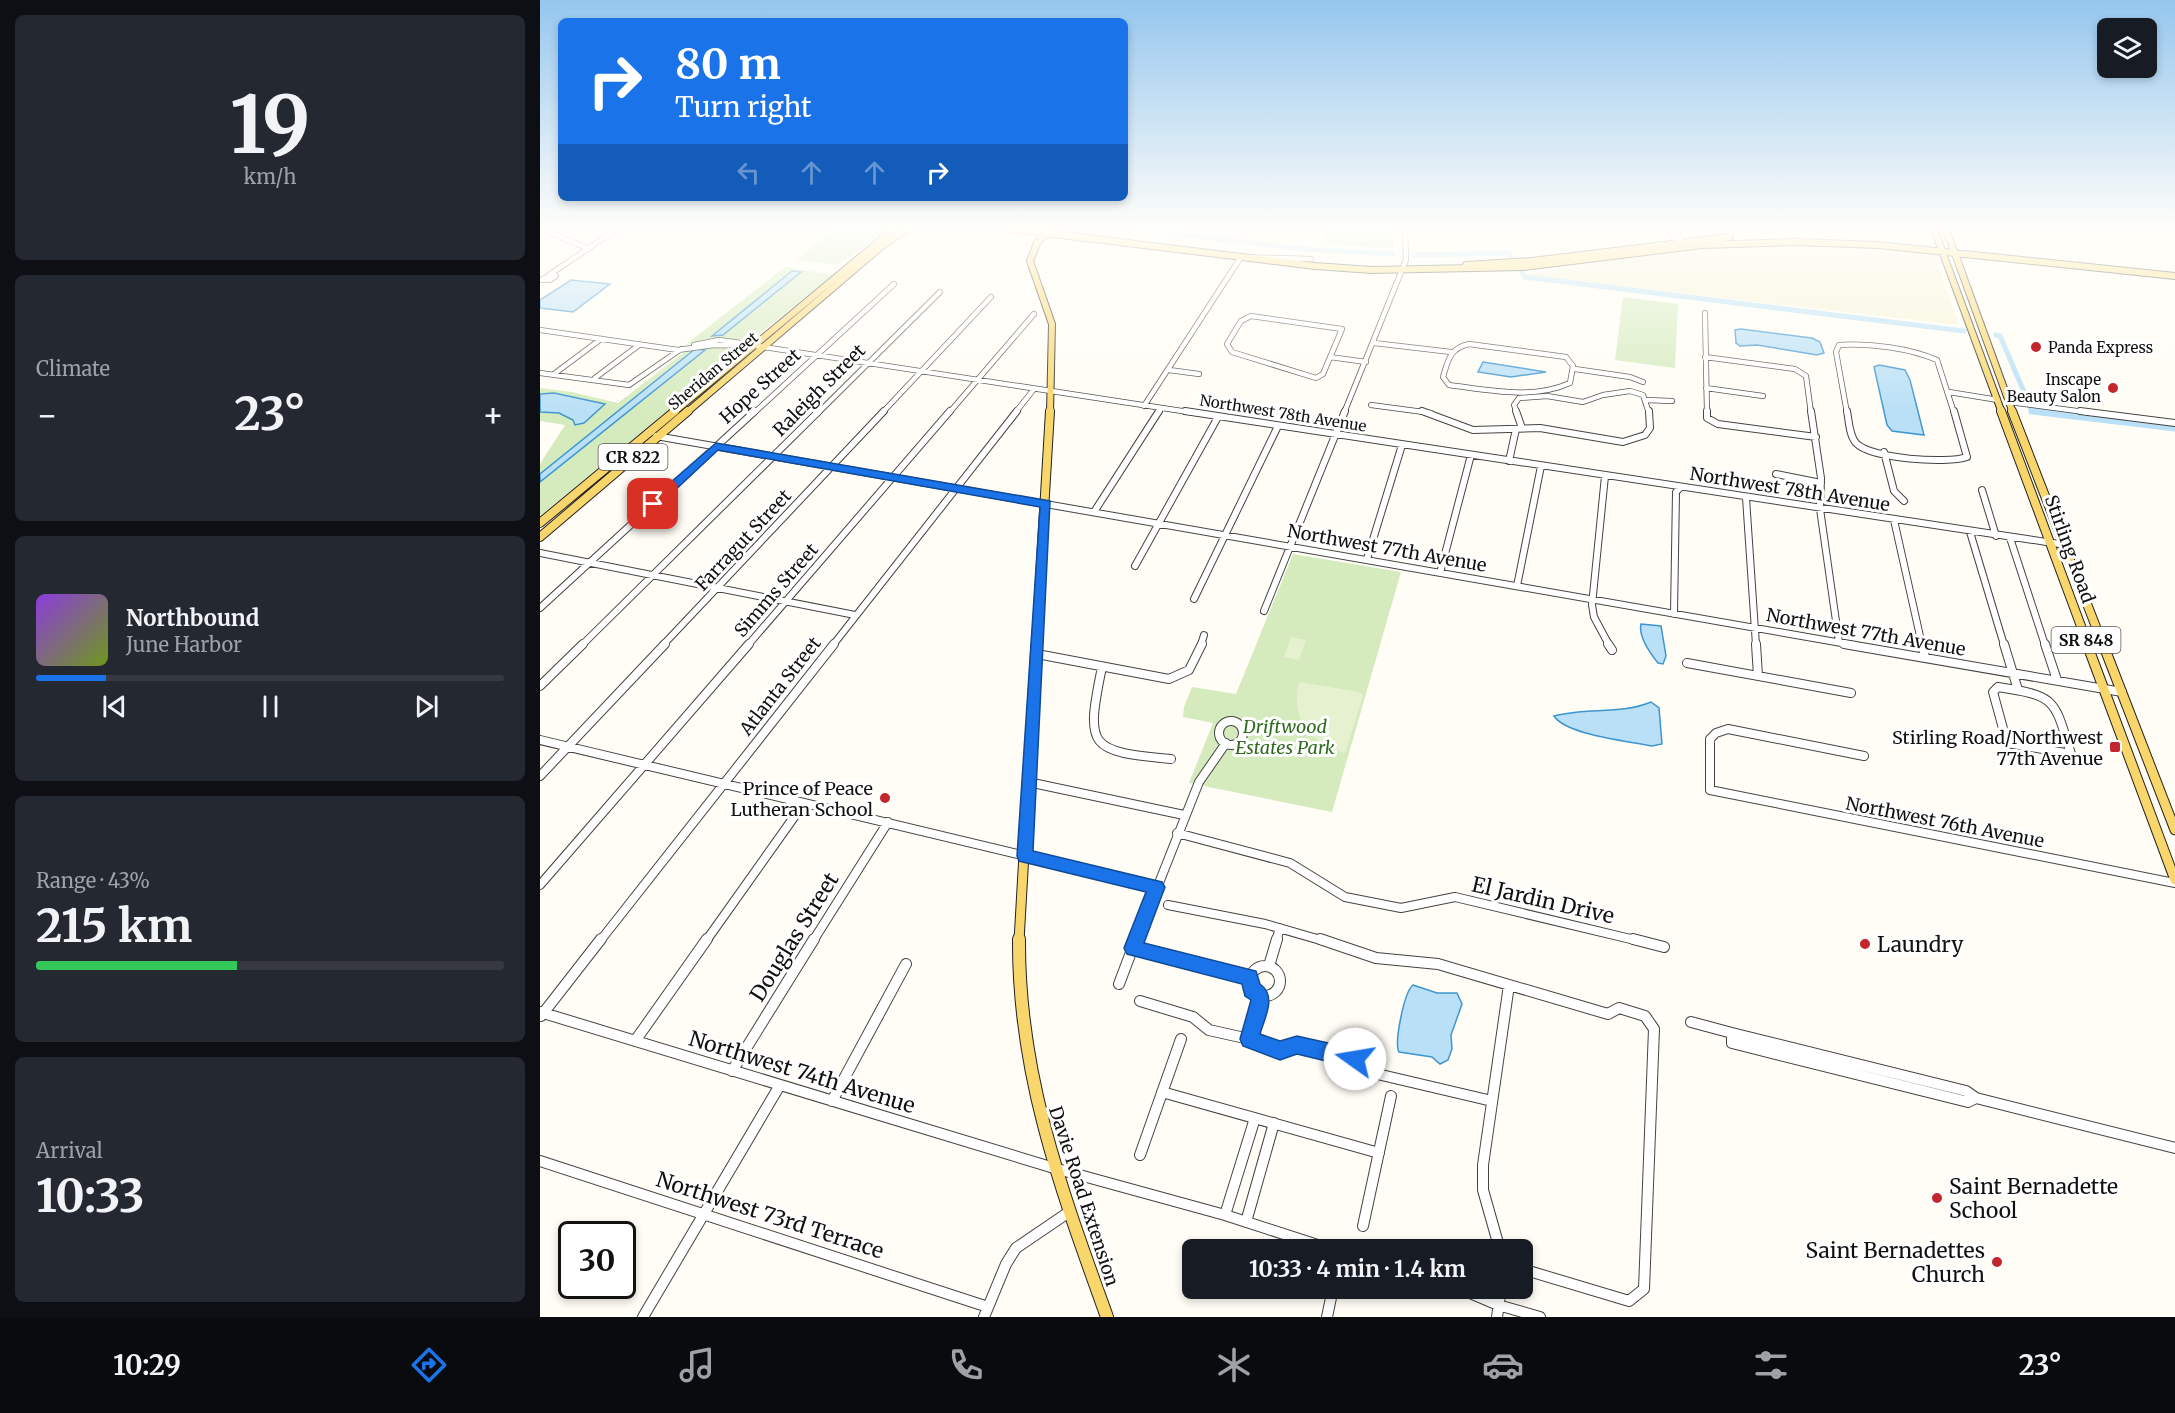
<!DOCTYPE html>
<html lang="en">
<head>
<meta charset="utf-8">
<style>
	body { margin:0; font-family:Merriweather,serif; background:#242831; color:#f1f3f6; height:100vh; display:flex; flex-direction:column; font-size:22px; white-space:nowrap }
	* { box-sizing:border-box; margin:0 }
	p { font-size:20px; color:#9ea1a6 }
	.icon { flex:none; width:33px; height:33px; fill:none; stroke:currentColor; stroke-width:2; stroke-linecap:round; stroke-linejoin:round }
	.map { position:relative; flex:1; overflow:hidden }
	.panel { display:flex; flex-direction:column; gap:15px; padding:15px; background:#0d0f14; width:540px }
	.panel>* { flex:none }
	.hud { position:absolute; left:18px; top:18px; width:570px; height:183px; border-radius:9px; box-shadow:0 3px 9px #0003; background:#1a73e8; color:#fff; overflow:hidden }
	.buttons { position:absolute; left:1557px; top:18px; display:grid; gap:12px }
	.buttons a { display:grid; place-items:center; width:60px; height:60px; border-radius:9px; background:#171b24; box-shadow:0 3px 9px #0003; font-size:30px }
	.speed { position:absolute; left:18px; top:1221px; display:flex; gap:12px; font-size:30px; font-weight:700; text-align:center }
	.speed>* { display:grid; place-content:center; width:78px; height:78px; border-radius:50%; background:#171b24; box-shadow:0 3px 9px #0003; line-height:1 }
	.speed .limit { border:3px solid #111; border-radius:9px; background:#fff; color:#111 }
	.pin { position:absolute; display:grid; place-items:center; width:51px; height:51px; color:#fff; margin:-26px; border-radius:12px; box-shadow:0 3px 9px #0006 }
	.me { position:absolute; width:66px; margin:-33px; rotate:283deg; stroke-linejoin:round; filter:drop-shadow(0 0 4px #0008) }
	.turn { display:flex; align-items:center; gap:21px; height:126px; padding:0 18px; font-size:27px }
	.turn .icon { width:78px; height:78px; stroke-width:2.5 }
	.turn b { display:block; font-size:42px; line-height:51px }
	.lanes { display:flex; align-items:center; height:57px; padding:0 18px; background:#0003; justify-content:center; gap:30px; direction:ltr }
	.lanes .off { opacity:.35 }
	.big { font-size:45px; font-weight:700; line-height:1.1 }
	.panel .tile { flex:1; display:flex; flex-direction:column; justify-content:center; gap:9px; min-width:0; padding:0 21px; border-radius:9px; background:#242831 }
	.panel .dial { align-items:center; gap:0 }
	.dial b { font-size:78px; line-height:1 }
	.song { display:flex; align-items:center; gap:18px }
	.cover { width:72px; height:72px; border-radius:9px; background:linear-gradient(135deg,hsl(270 70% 55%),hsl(80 70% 35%)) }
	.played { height:6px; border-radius:3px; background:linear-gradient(90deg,#1a73e8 15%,#363941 15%) }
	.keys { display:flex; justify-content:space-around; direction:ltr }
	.heat { display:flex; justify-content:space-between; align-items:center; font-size:33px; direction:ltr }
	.charge { height:9px; border-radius:4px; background:linear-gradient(90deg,#34c759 43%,#363941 0) }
	.trip { position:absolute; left:642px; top:1239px; width:351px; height:60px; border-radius:9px; background:#171b24; box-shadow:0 3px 9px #0003; font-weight:700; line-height:60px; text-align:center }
	.tab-bar { display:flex; height:96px; justify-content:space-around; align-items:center; background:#090b0e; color:#9ea1a6 }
	.tab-bar .icon { width:42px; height:42px }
	.tab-bar .active { color:#1a73e8 }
	.tab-bar b { font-size:27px; color:#f1f3f6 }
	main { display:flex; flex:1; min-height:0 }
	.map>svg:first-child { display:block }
	.farmland { fill:#f6f3d4 }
	.green { fill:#d5ebbd }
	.pitch { fill:#e6f2cf }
	.water { fill:#b9e0f7; stroke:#3f96cf; stroke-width:1.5 }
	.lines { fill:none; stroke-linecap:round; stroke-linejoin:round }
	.canal-far1 { stroke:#b9e0f7; stroke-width:5 }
	.canal { stroke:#b9e0f7; stroke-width:7 }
	.minor-far3-casing { stroke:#444; stroke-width:6 }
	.minor-far2-casing { stroke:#444; stroke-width:8 }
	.minor-far1-casing { stroke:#444; stroke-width:10 }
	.minor-casing { stroke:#444; stroke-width:12 }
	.major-far3-casing { stroke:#222; stroke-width:8 }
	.major-far2-casing { stroke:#222; stroke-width:10 }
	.major-far1-casing { stroke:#222; stroke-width:11 }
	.major-casing { stroke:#222; stroke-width:14 }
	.minor-far3 { stroke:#fff; stroke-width:4.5 }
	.minor-far2 { stroke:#fff; stroke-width:6 }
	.minor-far1 { stroke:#fff; stroke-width:8 }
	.minor { stroke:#fff; stroke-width:10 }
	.major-far3 { stroke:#f9d66b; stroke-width:6 }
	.major-far2 { stroke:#f9d66b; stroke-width:8 }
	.major-far1 { stroke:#f9d66b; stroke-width:9 }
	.major { stroke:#f9d66b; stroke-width:12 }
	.route { fill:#1a73e8; stroke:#114b97; stroke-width:1.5 }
	.poi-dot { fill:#c4262e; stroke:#fff; stroke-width:2 }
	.labels { text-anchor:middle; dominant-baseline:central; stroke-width:6; stroke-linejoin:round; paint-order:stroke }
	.far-poi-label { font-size:15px; fill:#111; stroke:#fff; text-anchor:start }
	.far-street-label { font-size:15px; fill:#111; stroke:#fff }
	.shield { fill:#fff; stroke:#585858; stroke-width:1.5 }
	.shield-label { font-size:16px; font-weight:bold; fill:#111 }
	.street-label { font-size:18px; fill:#111; stroke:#fff }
	.park-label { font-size:18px; font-style:italic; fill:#2f6b1f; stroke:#fff }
	.poi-label { font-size:18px; fill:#111; stroke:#fff; text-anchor:end }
	.near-street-label { font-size:21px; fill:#111; stroke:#fff }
	.near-poi-label { font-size:21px; fill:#111; stroke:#fff; text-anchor:start }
</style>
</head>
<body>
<main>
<section class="panel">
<div class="tile dial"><b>19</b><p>km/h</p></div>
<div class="tile"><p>Climate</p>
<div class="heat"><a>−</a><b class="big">23°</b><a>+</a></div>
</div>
<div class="tile">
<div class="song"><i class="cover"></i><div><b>Northbound</b><p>June Harbor</p></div></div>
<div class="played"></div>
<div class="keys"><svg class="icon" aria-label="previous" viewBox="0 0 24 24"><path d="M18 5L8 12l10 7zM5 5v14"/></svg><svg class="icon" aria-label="pause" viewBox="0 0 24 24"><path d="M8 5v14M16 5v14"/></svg><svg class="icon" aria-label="next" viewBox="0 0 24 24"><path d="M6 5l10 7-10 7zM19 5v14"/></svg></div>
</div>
<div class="tile"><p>Range · 43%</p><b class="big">215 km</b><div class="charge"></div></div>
<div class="tile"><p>Arrival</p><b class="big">10:33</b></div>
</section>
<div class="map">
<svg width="1635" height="1317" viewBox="0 0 1635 1317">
	<rect width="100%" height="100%" fill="#fffdf5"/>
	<path class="farmland" d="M1248,244L1394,254L1419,325L985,275L1127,251Z"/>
	<path class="green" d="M295,229H349L298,265L256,260Z
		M790,229H853V248L782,244Z
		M245,267L293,275L214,338C186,343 176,332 144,346Z
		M1083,297L1138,304L1135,368L1075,360Z
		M170,347H190L200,351L0,516V464L25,425L0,421V388L32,392L78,403L148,349Z
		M753,554L861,572L792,812L649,783L673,723L643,717L644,707L652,687L696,694Z"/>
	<path class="pitch" d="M751,637L766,640L759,660L744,657Z
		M759,682L819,692L823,696L805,753C770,743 750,719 759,682Z"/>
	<path class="water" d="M252,271L261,272L183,335L172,336Z
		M31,280L70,284L33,312L0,308V300Z
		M1201,329L1272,338L1280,342L1284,353L1277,355L1217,345L1200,346L1196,343L1195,330Z
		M155,349L165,350L0,482V474Z
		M943,362L1006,372L971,377L938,372Z
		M1339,365L1365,370L1370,380L1384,435L1352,431L1347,425L1334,367Z
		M14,393L65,404L44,423L35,425L33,420L19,413L0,412V394Z
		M1101,624L1121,626L1126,656L1123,664L1118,663C1110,653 1098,637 1101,624Z
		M1111,702L1119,708L1122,744L1112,746C1089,741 1026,735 1014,716C1047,707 1080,715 1111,702Z
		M873,985L897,993H917L922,1004L911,1035L912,1049L908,1060L900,1064L892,1057L859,1052C854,1043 864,992 873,985Z"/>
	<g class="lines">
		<path class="canal-far1" d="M597,229L761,249L852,254
			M874,255L968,253L972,258
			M981,271L985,277L1424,331
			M1456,335L1460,336L1488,401
			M1490,407L1492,411L1505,413"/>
		<path class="canal" d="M1492,411L1635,428"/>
		<defs>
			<path id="minor-far3" d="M2,229L47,248
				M1128,229L1137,241
				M1135,229L1142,241L1135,244
				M13,274L16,276L10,280H1Z
				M9,275L77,229
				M1165,313L1167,413
				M711,316L802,329L783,374L776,378L692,352L687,344L701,321Z
				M0,330L138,350L174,345L217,346L655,413
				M834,343L911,352
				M929,344L1026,357L1033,366L1030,383C992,400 948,390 909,385L903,377C908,360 910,348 929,344Z
				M154,345L179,340L216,345
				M790,357L826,362
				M1165,357L1255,369L1266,376L1271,413
				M1035,369L1090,377L1103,382
				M629,370L659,374
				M0,373L89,385L141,349
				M14,374L61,339
				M55,378L99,345
				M1166,388L1223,396
				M1409,392L1458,400
				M1106,400L1132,401
				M1469,402L1552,413
				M831,405L891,413
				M604,406L701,257L771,259
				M214,413L354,284
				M278,413L400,292
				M342,413L451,297
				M409,413L494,314
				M475,413L494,389
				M618,413L621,408
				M804,413L866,260L865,229
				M977,413L974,405L979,398L1007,396L1043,402L1063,395L1090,391L1103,395L1109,413
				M1307,413L1296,352L1299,345C1330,343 1369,348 1397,360L1414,413"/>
			<path id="minor-far2" d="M645,411L1526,545
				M882,411L933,430L1000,428L1083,442L1105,435L1110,428L1109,411
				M976,411L982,428
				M1167,411V418L1178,424L1276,437
				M1271,411L1281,478L1280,509L1299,642
				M1307,411C1309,421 1309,435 1316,443C1331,459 1407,464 1427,457L1414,411
				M1540,411L1635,423
				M116,436L1313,645
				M1344,452L1354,491L1364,501
				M969,461L976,429
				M1236,474L1281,483
				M1065,476L1052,605L1054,617L1069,645
				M1442,490L1456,536
				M1206,498L1216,645
				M554,512L619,411
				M1354,520L1382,645
				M1430,532L1464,645
				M1470,538L1505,645
				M0,553L315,615
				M827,559L862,445
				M595,566L678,417
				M900,573L931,455
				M977,586L1001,466
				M654,599L738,426
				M0,608L215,411
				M724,611L805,411
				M1134,614L1136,492L1140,488
				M42,645L279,411
				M123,645L344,411
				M208,645L410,411
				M293,645L477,411
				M661,645L664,635"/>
			<path id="minor-far1" d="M1068,644L1072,650
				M1216,644L1218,676
				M1304,644L1582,692
				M1382,644L1385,657
				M1464,644L1478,690
				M1505,644L1517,680
				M497,654L629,679L649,670L662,644
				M1147,663L1311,693
				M562,667C545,749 549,751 631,759
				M0,686L43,644
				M1458,687C1517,696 1514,699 1531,754L1467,743L1453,692Z
				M679 733a12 12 0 1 1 24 0a12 12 0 1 1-24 0Z
				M0,740L616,887
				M1324,756L1188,729L1176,733L1170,739V790L1635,883
				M0,776L125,644
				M488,782L644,815
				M637,833L750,863L805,897L861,908L915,897L1099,941
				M0,885L209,644
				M628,905L725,924L784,941
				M60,941L294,644
				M166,941L264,803
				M273,941L348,822
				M596,941L659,782L686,743
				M736,941L740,928"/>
			<path id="minor" d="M780,939L836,958L898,964L1068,1014L1079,1008L1105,1016L1114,1029L1104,1289L1089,1301L982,1269
				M1093,939L1124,947
				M593,948L710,978
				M710 981a15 15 0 1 1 30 0a15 15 0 1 1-30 0Z
				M729,966L737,939
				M579,984L596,939
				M600,1001L653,1017L669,1030L709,1039L740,1050L757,1045L815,1059L833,1073L952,1101
				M0,1012L514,1168L685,1215L793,1250
				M1,1016L61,939
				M1151,1022L1192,1033
				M1192,1033L1426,1091L1436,1098L1428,1102L1192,1043Z
				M709,1039L721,996
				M95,1041L167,939
				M192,1071L274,939
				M622,1092L839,1153
				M1436,1098L1635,1148
				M292,1101L366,964
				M600,1155L641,1039
				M0,1161L448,1307
				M685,1215L715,1118
				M706,1222L734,1123
				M823,1226L851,1096
				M960,1250L943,1190V1165L969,985
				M918,1288L958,1305L1000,1317
				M103,1317L240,1085
				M444,1317L466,1264L476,1248L529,1212
				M787,1317L793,1288
				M957,1317L961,1288"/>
			<path id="major-far3" d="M473,229L775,266L832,270L983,267L1162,245L1256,242L1338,245L1635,276
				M1394,229L1462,413
				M1406,229L1473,413
				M507,232L497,243L490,261L512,324L510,413
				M926,265L992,261L1190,237
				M133,413L354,229
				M146,413L342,246L367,229"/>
			<path id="major-far2" d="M1461,411L1548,645
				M1472,411L1563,645
				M0,523L135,411
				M0,537L148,411
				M496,645L510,411"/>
			<path id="major-far1" d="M1547,644L1635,880
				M1563,644L1635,830
				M479,941L496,644"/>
			<path id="major" d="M479,939C478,1075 522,1192 567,1317"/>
		</defs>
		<use href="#minor-far3" class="minor-far3-casing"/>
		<use href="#minor-far2" class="minor-far2-casing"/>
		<use href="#minor-far1" class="minor-far1-casing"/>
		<use href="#minor" class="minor-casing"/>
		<use href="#major-far3" class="major-far3-casing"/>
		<use href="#major-far2" class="major-far2-casing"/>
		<use href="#major-far1" class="major-far1-casing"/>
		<use href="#major" class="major-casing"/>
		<use href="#minor-far3" class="minor-far3"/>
		<use href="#minor-far2" class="minor-far2"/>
		<use href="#minor-far1" class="minor-far1"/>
		<use href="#minor" class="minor"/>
		<use href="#major-far3" class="major-far3"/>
		<use href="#major-far2" class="major-far2"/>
		<use href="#major-far1" class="major-far1"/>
		<use href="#major" class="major"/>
	</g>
	<linearGradient id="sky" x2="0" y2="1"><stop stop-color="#95c6ee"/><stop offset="0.55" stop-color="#fffefa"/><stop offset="1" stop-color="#fffefa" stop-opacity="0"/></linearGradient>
	<rect width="1635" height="414" fill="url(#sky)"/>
	<path class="route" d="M176,443L510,501L493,851L622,882L625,887L604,943L716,971L720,984C737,996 725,1017 720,1034L740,1041L757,1036L815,1049L822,1052L824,1059L822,1065L815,1068L757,1054L740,1060L703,1046L700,1039L711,1000L705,996L702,984L587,954L584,948L606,892L479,861L477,856L500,507L178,450L117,507H109V501Z"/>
	<g class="poi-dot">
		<circle cx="1496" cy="347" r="6"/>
		<circle cx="1573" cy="388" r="6"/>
		<rect x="1569" y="741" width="12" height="12" rx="3"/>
		<circle cx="345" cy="798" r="6"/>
		<circle cx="1325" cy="944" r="6"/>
		<circle cx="1397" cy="1198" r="6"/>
		<circle cx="1457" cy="1262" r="6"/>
	</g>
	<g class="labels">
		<g class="far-poi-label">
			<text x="1508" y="347">Panda Express</text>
			<text x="1561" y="379" text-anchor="end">Inscape<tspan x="1561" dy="17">Beauty Salon</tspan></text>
		</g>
		<g class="far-street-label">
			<text transform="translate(173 371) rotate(-40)">Sheridan Street</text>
			<text transform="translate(743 413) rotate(9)">Northwest 78th Avenue</text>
		</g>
		<g class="shield">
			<rect x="58.5" y="444" width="69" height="26" rx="4.5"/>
			<rect x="1511.5" y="627" width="69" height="26" rx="4.5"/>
		</g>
		<g class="shield-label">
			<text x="93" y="457">CR 822</text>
			<text x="1546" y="640">SR 848</text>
		</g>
		<g class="street-label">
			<text transform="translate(220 386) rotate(-42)">Hope Street</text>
			<text transform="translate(279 390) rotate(-45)">Raleigh Street</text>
			<text transform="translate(1250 489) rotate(9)">Northwest 78th Avenue</text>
			<text transform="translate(203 540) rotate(-47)">Farragut Street</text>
			<text transform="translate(847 548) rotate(10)">Northwest 77th Avenue</text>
			<text transform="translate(1530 549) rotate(70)">Stirling Road</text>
			<text transform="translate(236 590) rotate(-49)">Simms Street</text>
			<text transform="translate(1326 632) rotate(10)">Northwest 77th Avenue</text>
			<text transform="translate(240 686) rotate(-52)">Atlanta Street</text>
			<text transform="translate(1405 822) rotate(11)">Northwest 76th Avenue</text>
			<text transform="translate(544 1196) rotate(72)">Davie Road Extension</text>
		</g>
		<g class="park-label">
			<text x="745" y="726">Driftwood<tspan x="745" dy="21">Estates Park</tspan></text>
		</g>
		<g class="poi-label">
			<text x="1563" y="737">Stirling Road/Northwest<tspan x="1563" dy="21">77th Avenue</tspan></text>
			<text x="333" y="788">Prince of Peace<tspan x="333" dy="21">Lutheran School</tspan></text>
		</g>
		<g class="near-street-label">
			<text transform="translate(1003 900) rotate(13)">El Jardin Drive</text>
			<text transform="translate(254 937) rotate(-58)">Douglas Street</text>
			<text transform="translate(262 1072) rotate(17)">Northwest 74th Avenue</text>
			<text transform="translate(230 1215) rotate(18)">Northwest 73rd Terrace</text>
		</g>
		<g class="near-poi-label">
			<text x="1337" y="944">Laundry</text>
			<text x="1409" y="1186">Saint Bernadette<tspan x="1409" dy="24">School</tspan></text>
			<text x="1445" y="1250" text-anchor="end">Saint Bernadettes<tspan x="1445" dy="24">Church</tspan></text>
		</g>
	</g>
</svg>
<div class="buttons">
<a><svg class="icon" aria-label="layers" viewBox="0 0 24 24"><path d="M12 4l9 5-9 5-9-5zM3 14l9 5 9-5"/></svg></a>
</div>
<div class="speed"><div class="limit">30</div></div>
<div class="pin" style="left:113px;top:504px;background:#d93025"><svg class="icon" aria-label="arrive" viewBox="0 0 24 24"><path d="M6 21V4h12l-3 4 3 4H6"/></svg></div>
<svg class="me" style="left:815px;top:1059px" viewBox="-20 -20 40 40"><circle r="19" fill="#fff"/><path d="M0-13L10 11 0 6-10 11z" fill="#1a73e8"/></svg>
<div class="trip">10:33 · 4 min · 1.4 km</div>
<div class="hud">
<div class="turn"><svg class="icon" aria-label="right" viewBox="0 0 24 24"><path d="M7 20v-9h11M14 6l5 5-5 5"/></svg><div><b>80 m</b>Turn right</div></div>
<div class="lanes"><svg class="icon off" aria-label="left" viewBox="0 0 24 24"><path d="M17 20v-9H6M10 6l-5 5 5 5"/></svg><svg class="icon off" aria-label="ahead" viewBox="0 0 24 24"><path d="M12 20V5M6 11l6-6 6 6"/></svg><svg class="icon off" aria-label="ahead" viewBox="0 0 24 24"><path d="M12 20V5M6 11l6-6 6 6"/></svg><svg class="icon" aria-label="right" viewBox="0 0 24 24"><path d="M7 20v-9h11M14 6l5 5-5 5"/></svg></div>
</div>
</div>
</main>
<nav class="tab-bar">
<b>10:29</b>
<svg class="icon active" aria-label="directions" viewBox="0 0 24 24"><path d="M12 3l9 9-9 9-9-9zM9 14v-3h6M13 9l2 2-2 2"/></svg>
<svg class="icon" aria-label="music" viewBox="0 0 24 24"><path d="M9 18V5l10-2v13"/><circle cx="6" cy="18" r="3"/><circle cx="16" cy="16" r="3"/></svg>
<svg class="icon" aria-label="phone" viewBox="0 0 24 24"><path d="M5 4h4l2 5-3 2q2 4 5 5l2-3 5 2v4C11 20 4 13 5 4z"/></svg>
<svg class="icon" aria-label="climate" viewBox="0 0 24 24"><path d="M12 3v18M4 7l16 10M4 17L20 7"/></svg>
<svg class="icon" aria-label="car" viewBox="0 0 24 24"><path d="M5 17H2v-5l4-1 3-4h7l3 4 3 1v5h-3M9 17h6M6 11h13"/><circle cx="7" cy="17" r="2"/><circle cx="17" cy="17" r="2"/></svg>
<svg class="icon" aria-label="filters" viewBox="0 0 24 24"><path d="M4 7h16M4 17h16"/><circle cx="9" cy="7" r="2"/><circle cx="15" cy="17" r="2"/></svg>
<b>23°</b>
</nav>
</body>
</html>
